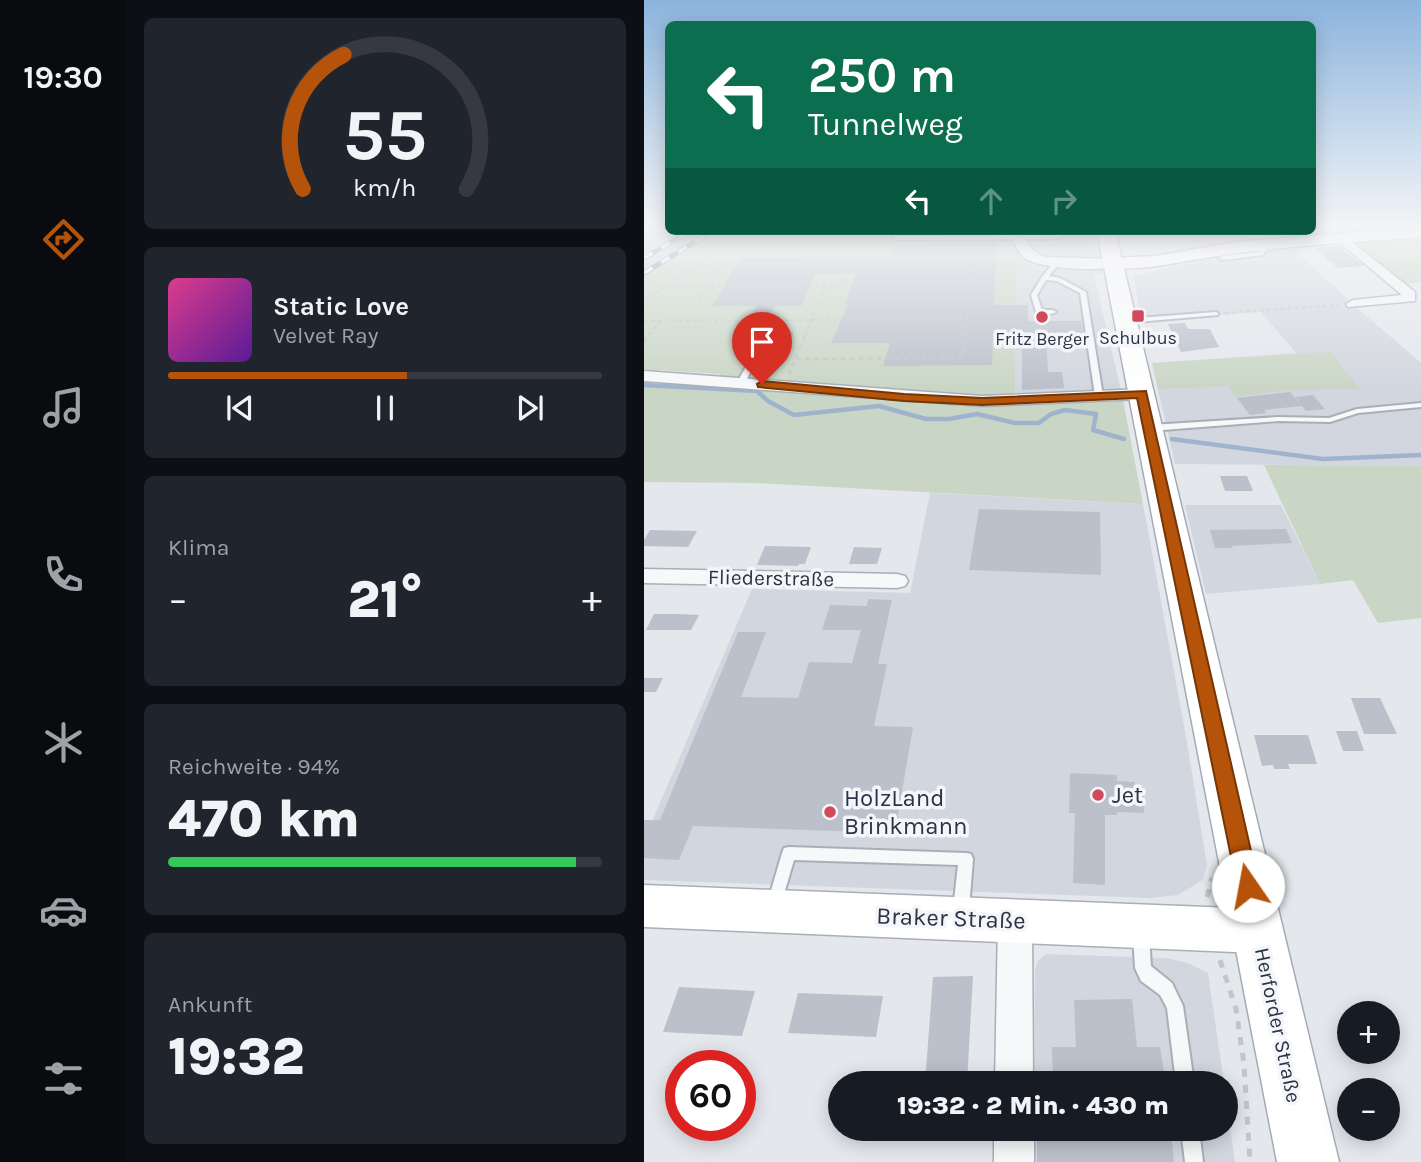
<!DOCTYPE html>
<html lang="de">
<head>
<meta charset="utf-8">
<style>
	body { margin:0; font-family:Karla,sans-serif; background:#20242c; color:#f1f3f6; height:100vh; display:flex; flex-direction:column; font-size:26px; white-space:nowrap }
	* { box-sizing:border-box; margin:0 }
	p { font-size:23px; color:#9ea1a6 }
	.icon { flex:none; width:38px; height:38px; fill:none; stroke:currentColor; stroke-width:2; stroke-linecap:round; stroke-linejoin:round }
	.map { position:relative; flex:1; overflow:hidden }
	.side { display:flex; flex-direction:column; gap:18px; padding:18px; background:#0d0f14; width:518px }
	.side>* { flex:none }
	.hud { position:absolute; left:21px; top:21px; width:651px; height:214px; border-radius:10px; box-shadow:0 4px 18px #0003; background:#0b6e4f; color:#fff; overflow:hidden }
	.tools { position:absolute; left:693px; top:1001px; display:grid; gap:14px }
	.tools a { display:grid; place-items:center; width:63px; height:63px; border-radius:50%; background:#171b24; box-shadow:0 4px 18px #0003; font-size:35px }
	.speed { position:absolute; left:21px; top:1050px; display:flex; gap:14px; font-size:35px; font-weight:700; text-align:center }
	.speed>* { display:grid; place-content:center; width:91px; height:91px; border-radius:50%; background:#171b24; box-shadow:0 4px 18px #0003; line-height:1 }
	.speed .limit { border:10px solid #d22; background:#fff; color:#111 }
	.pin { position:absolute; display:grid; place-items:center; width:60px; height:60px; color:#fff; margin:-72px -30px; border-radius:50% 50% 50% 0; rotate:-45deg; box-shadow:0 0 7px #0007 }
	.pin .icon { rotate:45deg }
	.me { position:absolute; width:77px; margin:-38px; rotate:348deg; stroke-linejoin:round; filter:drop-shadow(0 0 5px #0008) }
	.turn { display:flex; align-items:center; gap:24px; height:147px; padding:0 28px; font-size:32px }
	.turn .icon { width:91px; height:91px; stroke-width:2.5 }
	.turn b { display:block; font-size:49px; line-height:60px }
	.lanes { display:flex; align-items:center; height:66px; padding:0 28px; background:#0003; justify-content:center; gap:35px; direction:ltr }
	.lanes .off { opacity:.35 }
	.big { font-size:52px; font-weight:800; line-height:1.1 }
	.side .tile { flex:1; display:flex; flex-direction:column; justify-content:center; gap:10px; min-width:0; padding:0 24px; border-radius:10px; background:#20242c }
	.side .dial { align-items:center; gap:0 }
	.dial svg { height:182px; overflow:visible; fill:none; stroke:#363941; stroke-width:7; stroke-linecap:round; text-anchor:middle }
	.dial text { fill:#f1f3f6; stroke:none }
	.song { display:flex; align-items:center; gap:21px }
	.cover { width:84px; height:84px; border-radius:10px; background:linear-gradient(135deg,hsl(330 70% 55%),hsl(270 70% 35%)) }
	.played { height:7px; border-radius:4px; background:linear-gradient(90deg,#b45309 55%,#363941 55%) }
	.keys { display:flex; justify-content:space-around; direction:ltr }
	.heat { display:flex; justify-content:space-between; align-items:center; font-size:38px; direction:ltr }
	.charge { height:10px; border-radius:5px; background:linear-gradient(90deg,#34c759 94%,#363941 0) }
	.trip { position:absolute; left:184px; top:1071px; width:410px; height:70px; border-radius:35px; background:#171b24; box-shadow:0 4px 18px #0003; font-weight:800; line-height:70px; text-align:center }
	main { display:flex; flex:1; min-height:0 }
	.tab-bar { display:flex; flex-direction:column; width:126px; justify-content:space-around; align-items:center; background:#090b0e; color:#9ea1a6 }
	.tab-bar .icon { width:49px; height:49px }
	.tab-bar .on { color:#b45309 }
	.tab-bar b { font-size:32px; color:#f1f3f6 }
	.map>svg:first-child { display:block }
	.built { fill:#d2d6de }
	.green { fill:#c9d6c5 }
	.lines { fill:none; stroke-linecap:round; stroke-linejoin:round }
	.stream { stroke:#9fb4cc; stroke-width:4.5 }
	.building { fill:#bbc0ca }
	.lane-casing { stroke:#a9aeb7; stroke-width:4 }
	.street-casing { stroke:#a9aeb7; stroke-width:3 }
	.secondary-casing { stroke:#a9aeb7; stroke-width:3 }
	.primary-casing { stroke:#a3abb8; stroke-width:3 }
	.path-far2 { stroke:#c2c5cb; stroke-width:2; stroke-dasharray:3.5 3.5; stroke-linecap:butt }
	.path-far1 { stroke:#c2c5cb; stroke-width:2.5; stroke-dasharray:4.5 4.5; stroke-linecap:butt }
	.path { stroke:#c2c5cb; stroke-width:5; stroke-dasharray:8 8; stroke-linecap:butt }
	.lane { fill:#f7f8fa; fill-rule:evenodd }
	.street { fill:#f7f8fa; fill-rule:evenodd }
	.secondary { fill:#fff; fill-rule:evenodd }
	.primary { fill:#fff; fill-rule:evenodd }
	.rail-casing { stroke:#7d8696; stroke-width:5 }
	.rail { stroke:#f4f6f9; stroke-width:3.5; stroke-dasharray:10; stroke-linecap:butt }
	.route { fill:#b45309; stroke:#753606; stroke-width:2 }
	.poi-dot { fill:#d1495b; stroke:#f4f6f9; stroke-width:2.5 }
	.labels { text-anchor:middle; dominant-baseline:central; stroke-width:7; stroke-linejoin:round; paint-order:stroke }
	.far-poi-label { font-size:18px; fill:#2b3445; stroke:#f4f6f9 }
	.street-label { font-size:21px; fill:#2b3445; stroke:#f4f6f9 }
	.near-poi-label { font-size:24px; fill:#2b3445; stroke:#f4f6f9; text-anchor:start }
	.near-street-label { font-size:24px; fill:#2b3445; stroke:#f4f6f9 }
</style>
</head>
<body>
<main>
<nav class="tab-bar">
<b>19:30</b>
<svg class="icon on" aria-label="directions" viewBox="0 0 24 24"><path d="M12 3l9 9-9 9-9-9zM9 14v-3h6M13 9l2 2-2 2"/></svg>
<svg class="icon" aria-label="music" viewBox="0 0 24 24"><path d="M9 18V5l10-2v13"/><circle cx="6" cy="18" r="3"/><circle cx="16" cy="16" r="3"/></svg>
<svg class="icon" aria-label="phone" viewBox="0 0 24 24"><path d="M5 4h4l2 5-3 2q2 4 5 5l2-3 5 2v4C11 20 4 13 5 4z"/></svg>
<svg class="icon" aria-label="climate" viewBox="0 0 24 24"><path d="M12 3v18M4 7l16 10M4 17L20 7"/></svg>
<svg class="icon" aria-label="car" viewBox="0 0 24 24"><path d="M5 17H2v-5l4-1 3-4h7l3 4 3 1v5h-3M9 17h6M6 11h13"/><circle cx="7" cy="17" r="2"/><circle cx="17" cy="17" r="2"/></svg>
<svg class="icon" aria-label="filters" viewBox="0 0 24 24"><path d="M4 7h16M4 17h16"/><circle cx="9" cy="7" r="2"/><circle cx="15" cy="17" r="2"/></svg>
</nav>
<section class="side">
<div class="tile dial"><svg viewBox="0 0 100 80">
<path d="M14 69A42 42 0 1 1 86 69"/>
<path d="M14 69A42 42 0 0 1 32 10" stroke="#b45309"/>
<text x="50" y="56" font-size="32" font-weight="700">55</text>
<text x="50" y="72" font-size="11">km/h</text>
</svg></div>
<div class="tile">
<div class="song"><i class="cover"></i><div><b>Static Love</b><p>Velvet Ray</p></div></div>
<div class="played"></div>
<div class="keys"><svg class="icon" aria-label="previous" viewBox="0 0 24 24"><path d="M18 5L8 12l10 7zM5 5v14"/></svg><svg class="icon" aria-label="pause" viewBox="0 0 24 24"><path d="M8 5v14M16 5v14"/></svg><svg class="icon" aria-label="next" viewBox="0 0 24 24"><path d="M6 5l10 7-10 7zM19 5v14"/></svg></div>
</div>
<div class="tile"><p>Klima</p>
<div class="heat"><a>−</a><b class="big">21°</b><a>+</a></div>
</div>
<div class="tile"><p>Reichweite · 94%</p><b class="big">470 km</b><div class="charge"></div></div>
<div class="tile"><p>Ankunft</p><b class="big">19:32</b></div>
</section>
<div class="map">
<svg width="777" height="1162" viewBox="0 0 777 1162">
	<rect width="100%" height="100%" fill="#e4e7ec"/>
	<path class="built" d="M41,231H75L0,277V254Z
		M176,231H424L425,239L440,240V231H448L452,253L458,255L461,273L450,276L477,390L371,396L373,263L342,242H168Z
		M645,245L712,307L777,363V466L531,464L508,363L652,353L617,312L497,321L490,276L564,258L569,254Z
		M286,493L499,504L541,731L563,865L559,880L534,895L507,898L0,880V840L108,589L266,593Z
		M541,505H637L676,584L562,594Z
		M402,954L522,958L544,963L564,973L580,1083H390L391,972L393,962Z
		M581,1091L591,1162H391L390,1129H581Z"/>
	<path class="green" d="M0,225H24V231H41L0,254V230L4,227Z
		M75,231H176L169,242H342L373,263L371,396L341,397L75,378L76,374L15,370L11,374L0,373L4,369H0V277Z
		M777,236V282L760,284L708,241Z
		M687,352L715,389L644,390L591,397L585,386L514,389L508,363Z
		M0,382H4L3,384L146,391L232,400L339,406L479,400L499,504L113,483L0,482Z
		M620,465L777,466V618L734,623L709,580L676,584Z"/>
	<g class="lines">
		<path class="stream" d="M0,385L113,391L124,401L150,415L235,406L282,419H305L333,414L371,423H395L407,414L421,410L452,414L449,430L480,439
			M528,439L679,459L777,455"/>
	</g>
	<path class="building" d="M353,242L350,305H384V321H437L440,337H402L404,372H418L420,388L378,390V337L349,338L348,365L239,366L246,343H187L204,305H201L212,273L171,274L157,306H131L118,330L98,331L112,306H68L97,258L248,257L253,243Z
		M695,246L720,266L694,268L671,248Z
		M541,323L544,329H566L575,347L537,352L524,324Z
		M646,392L658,406L620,410L623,413L606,415L593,398Z
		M669,395L681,409L662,411L651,397Z
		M576,476H603L609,491H581Z
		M335,509L456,512L457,575L325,570Z
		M642,529L648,543L588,546L589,548H571L566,530Z
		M6,530L53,531L44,547L0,546V540Z
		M121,546L167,547L161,564H155L154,566L113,565Z
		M210,547L238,548L233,564H205Z
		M224,599L248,600L234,664H243L230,726L269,727L251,833L49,826L35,860L0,858V820H16L94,632H122L97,697L154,698L165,662L208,663L217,630H178L186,605L223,606Z
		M10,614H34L55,615L47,630H2Z
		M0,678H19L12,692H0Z
		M707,698H736L753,734H720Z
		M692,731H713L720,751H699Z
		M610,735H664L673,764H644L646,769H630L629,765L618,766Z
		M426,773L473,775V781L491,782V787H499L500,813L473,812V815H461V885L429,883L431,813H425Z
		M329,976L323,1083H281L289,977Z
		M35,987L111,991L98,1036L19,1032Z
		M154,993L239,996L232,1037L144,1033Z
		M488,999L493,1047H516L522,1083H409L408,1047H432L430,1000Z
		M393,1129H527L530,1162H393Z"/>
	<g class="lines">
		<defs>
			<path id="lane" d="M416,231H422L417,237L408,239L252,240L249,238L252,236L408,235H413Z
				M613,243L622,250L619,255L578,260L575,258L578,256L615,252L616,250L610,245Z
				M411,261L416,262L405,276L416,278L442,292L459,396L458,398H455L451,396L436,293L413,281L402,280L393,295L398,310H409L412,312C408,315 396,315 392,312L387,295L398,277Z
				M572,312L574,313V315L481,323L478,321L481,319Z
				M120,333L143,332L147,334L143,336H124L101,383L97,385H94L93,383Z
				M777,403V407L714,413L686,422L634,421L506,431L502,428L506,425L634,417L685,418L713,409Z
				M145,847L322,853L327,854L329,859L325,909L322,914L317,916L312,914L309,909L314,865L150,860L138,901L136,906L131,908L126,906L124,901L138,853L140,848Z
				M497,928L502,930L505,935L507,966L528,983L539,1006L550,1083H532L523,1008L516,995L497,981L491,968L489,935L492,930Z
				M537,1129H555L559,1162H541Z"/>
			<path id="street" d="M375,234L379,235C386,247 388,252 402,257L469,259L476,263C462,274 400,268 384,260C375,255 372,248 369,238Z
				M698,234L771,292V301L704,307L702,304L709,300L758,295L694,241L692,238Z
				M0,371L338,396L498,389L507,394L498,399L338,406L0,381Z
				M0,569L253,574L261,576L264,581L261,586L253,588L0,583Z
				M371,904L383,909L388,920L389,1083H351L354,920L359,909Z
				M350,1129H390V1162H350Z"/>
			<path id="secondary" d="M777,227V237C699,243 620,247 543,261C527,264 470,275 460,263L469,258L511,256L592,242Z
				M0,885L614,909L630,915L637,931L630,947L614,953L0,927Z"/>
			<path id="primary" d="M453,231H471L695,1162H633Z"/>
		</defs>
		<use href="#lane" class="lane-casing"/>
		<use href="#street" class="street-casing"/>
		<use href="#secondary" class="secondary-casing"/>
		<use href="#primary" class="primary-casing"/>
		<path class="path-far2" d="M0,250L31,231
			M24,286L326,284
			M0,300L75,250L244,247
			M55,301L84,258
			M581,313L695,305
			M0,321L323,319
			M5,335L15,321
			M161,335L181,285
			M322,335L330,258"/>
		<path class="path-far1" d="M0,341L6,333
			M152,359L319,358L322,333
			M145,374L162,333"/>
		<path class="path" d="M563,897L568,878
			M576,960L592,1009L600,1064L606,1162"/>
		<use href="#lane" class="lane"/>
		<use href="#street" class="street"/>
		<use href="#secondary" class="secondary"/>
		<use href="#primary" class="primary"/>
		<defs>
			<path id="rail" d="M0,258L47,231
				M0,273L69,231"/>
		</defs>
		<use href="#rail" class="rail-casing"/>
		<use href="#rail" class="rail"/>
	</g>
	<linearGradient id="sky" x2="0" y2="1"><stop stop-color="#8bb4dd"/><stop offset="0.58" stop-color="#f3f4f6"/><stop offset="1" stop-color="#f3f4f6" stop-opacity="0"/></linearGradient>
	<rect width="777" height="388" fill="url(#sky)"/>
	<path class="route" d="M118,381L260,394L338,398L502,391L615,886L612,894L604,897L596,894L593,886L493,398L338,405L260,401L114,387L113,384Z"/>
	<g class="poi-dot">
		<rect x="487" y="309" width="14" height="14" rx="3.5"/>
		<circle cx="398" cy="317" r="7"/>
		<circle cx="454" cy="795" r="7"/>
		<circle cx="186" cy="812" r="7"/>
	</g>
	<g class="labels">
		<g class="far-poi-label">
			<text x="494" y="338">Schulbus</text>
			<text x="398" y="339">Fritz Berger</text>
		</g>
		<g class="street-label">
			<text transform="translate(127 578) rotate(1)">Fliederstraße</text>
			<text transform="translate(634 1025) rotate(78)">Herforder Straße</text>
		</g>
		<g class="near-poi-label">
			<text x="468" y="795">Jet</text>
			<text x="200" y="798">HolzLand<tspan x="200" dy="28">Brinkmann</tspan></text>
		</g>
		<g class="near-street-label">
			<text transform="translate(307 918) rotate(2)">Braker Straße</text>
		</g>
	</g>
</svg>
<div class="tools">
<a>+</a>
<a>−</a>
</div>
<div class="speed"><div class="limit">60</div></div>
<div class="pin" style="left:118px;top:384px;background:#d93025"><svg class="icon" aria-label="arrive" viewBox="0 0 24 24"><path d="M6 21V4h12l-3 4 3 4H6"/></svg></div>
<svg class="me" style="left:604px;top:886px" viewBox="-20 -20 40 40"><circle r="19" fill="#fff"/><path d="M0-13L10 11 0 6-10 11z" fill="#b45309"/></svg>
<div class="trip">19:32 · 2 Min. · 430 m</div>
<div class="hud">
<div class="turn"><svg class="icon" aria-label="left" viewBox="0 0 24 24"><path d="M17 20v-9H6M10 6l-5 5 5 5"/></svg><div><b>250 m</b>Tunnelweg</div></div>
<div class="lanes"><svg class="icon" aria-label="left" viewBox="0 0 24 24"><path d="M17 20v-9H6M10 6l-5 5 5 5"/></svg><svg class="icon off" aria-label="ahead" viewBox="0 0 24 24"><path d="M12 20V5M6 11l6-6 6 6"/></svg><svg class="icon off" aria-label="right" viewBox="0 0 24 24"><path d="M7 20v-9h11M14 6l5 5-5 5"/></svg></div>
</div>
</div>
</main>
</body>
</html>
